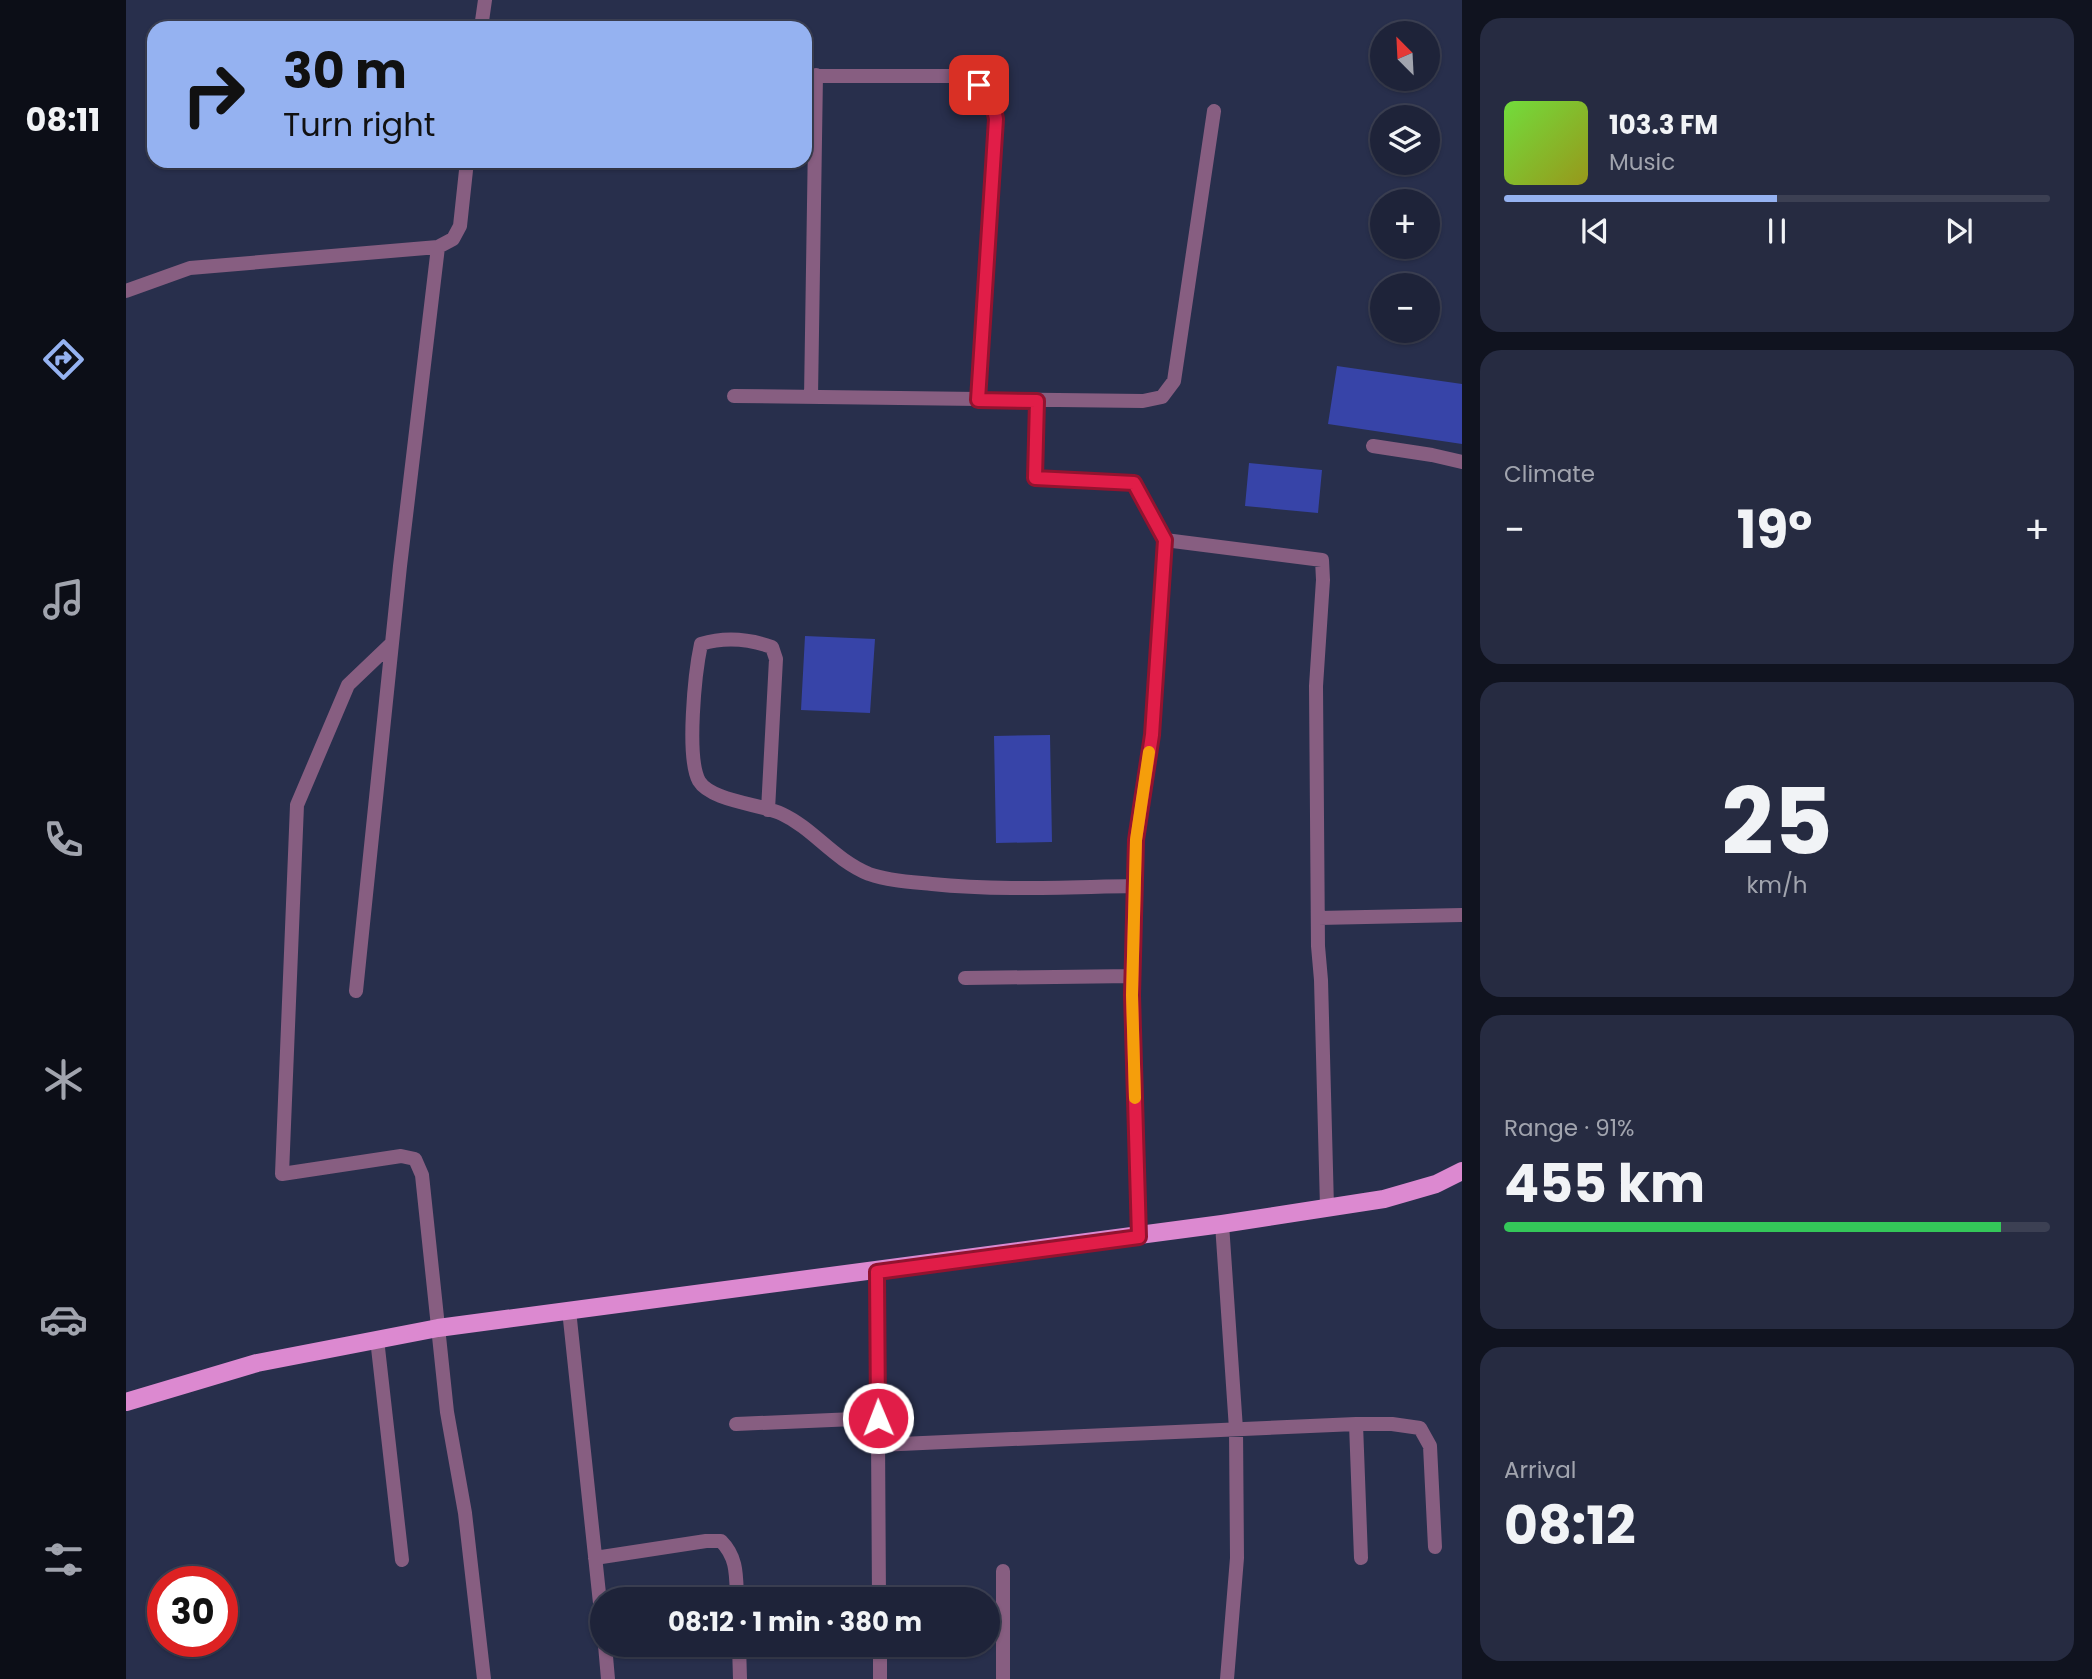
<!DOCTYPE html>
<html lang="en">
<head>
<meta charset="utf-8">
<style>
	body { margin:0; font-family:Poppins,sans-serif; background:#262b41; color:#f1f3f6; height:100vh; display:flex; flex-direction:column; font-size:26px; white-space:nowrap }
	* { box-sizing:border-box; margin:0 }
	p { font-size:23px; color:#a1a4ae }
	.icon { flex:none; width:38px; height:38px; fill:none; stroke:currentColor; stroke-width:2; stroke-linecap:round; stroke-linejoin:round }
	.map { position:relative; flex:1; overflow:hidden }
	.details { display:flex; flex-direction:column; gap:18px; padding:18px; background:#10131f; width:630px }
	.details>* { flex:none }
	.top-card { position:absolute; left:21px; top:21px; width:665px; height:147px; border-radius:21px; box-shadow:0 2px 5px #0004,0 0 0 2px #3c4053; background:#95b2f1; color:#111; overflow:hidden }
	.needle { width:46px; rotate:336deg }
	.controls { position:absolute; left:1244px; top:21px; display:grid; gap:14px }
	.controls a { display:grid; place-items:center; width:70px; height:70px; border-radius:50%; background:#1e2339; box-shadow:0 2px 5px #0004,0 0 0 2px #3c4053; font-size:35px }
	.speed { position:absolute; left:21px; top:1566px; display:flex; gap:14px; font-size:35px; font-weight:700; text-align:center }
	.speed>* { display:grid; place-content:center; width:91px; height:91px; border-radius:50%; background:#1e2339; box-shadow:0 2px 5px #0004,0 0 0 2px #3c4053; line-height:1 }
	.speed .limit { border:10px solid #d22; background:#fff; color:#111 }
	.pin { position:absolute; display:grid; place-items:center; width:60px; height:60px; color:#fff; margin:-30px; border-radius:14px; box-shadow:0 4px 10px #0006 }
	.me { position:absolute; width:77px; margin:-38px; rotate:359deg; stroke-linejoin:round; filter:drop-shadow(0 0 5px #0008) }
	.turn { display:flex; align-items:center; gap:24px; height:147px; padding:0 21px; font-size:32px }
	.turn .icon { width:91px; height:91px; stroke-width:2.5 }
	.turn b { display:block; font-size:49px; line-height:60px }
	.big { font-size:52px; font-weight:700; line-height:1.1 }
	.details .tile { flex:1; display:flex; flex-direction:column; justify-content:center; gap:10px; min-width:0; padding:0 24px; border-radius:21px; background:#262b41 }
	.details .dial { align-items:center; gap:0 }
	.dial b { font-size:91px; line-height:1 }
	.song { display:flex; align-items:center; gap:21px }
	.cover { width:84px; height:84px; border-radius:10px; background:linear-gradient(135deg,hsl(100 70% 55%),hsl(60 70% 35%)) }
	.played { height:7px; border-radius:4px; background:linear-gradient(90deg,#95b2f1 50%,#3c4053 50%) }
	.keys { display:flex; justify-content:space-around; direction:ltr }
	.heat { display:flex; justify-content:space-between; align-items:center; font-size:38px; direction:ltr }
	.charge { height:10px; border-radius:5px; background:linear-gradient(90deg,#34c759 91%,#3c4053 0) }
	.trip { position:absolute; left:464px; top:1587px; width:410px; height:70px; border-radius:35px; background:#1e2339; box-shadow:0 2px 5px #0004,0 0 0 2px #3c4053; font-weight:700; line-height:70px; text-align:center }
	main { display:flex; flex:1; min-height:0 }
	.tabs { display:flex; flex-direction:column; width:126px; justify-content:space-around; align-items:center; background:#0c0e17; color:#a1a4ae }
	.tabs .icon { width:49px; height:49px }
	.tabs .current { color:#95b2f1 }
	.tabs b { font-size:32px; color:#f1f3f6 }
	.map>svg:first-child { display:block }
	.building { fill:#3744a8 }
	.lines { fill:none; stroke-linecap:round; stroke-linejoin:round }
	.street { stroke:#875e81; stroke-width:14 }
	.primary { stroke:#dc89d0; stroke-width:18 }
	.route-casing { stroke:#92132f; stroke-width:18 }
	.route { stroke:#e11d48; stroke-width:12 }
	.slow { stroke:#f59e0b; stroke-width:12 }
</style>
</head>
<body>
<main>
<nav class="tabs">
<b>08:11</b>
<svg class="icon current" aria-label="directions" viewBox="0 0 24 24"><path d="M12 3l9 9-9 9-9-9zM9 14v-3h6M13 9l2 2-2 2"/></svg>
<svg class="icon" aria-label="music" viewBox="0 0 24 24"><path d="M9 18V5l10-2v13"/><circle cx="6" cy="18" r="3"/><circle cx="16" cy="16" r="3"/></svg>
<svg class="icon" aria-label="phone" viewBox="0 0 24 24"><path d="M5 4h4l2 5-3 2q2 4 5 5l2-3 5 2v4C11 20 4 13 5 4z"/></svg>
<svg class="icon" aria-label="climate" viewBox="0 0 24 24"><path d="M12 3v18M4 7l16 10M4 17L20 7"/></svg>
<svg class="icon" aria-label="car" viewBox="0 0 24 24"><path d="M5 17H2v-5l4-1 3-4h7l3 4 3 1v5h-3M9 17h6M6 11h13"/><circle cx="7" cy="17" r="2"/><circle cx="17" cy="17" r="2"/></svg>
<svg class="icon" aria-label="filters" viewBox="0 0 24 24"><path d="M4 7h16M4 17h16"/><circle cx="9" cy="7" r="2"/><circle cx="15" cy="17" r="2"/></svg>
</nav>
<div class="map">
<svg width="1336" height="1679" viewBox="0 0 1336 1679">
	<rect width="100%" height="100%" fill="#282f4c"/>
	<path class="building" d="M1211,366L1336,384V444L1202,424Z
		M1123,463L1196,470L1192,513L1119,506Z
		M679,636L749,639L744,713L675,710Z
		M924,735L926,842L870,843L868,736Z"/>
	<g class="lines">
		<path class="street" d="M355,28L359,0
			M679,76H833L853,85L865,94L870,119L852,400
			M0,291L64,268L312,247L327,239L334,226L341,161
			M608,396L1017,401L1036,397L1048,381L1088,111
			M685,397L690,75
			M911,401L909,478L1008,483L1039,540
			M1247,446L1306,455L1336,462
			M266,643L222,685L171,805L156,1174L275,1156L289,1159L296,1175L321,1412L339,1513L358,1679
			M642,810L650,659L646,647C623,639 598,637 575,644C569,672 560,757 573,781C585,801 635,804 656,814C688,829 707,859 743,874C763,881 786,882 806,884C874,891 941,887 1009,886
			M1192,918L1336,915
			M839,978L1007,976
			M230,991L274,566L312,247
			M1096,1224L1110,1429L1111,1558L1101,1679
			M1012,1237L1006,995L1010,840L1025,735L1039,540L1196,560L1197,580L1190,686L1192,946L1195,980L1201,1207
			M751,1272L753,1600
			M443,1310L476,1622
			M251,1339L276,1560
			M610,1424L752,1418
			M1230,1424L1235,1558
			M752,1445L1230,1424H1266L1294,1428L1304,1446L1309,1547
			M469,1558L580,1541H595C612,1558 610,1577 611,1600
			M877,1571V1679
			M479,1645L482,1679
			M613,1645L614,1679
			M754,1645V1679"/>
		<path class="primary" d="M0,1402L131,1363L312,1328L1096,1224L1258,1199L1310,1184L1336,1171"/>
	</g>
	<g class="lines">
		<defs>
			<path id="route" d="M752,1418L751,1272L1013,1237L1006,995L1010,840L1026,735L1039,540L1008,483L909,478L911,401L852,400L870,119L865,94L853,85"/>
		</defs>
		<use href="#route" class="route-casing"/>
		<use href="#route" class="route"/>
		<path class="slow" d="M1009,1098L1006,995L1010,840L1023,752"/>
	</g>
</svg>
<div class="controls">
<a><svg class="needle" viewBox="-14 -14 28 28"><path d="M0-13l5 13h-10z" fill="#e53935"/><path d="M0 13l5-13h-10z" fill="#a1a4ae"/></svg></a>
<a><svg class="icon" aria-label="layers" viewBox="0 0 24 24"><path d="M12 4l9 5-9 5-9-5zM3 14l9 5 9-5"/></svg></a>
<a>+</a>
<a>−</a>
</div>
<div class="speed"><div class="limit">30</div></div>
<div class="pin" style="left:853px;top:85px;background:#d93025"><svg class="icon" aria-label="arrive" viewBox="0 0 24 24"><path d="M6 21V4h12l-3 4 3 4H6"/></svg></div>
<svg class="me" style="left:752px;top:1418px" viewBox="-20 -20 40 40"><circle r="17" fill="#e11d48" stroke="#fff" stroke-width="3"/><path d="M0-11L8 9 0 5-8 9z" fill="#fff"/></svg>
<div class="trip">08:12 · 1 min · 380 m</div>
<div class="top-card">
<div class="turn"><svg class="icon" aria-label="right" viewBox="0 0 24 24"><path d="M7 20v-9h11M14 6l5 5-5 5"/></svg><div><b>30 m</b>Turn right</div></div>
</div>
</div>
<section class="details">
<div class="tile">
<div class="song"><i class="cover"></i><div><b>103.3 FM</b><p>Music</p></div></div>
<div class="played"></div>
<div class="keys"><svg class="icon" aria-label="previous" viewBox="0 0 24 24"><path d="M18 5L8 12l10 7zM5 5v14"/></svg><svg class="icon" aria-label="pause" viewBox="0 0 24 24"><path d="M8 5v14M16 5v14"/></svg><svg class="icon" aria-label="next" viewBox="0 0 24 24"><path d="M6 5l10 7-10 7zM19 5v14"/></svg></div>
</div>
<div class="tile"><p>Climate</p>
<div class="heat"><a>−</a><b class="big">19°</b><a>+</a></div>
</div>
<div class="tile dial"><b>25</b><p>km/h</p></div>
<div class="tile"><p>Range · 91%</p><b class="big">455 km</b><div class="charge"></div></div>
<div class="tile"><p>Arrival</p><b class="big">08:12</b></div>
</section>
</main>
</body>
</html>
